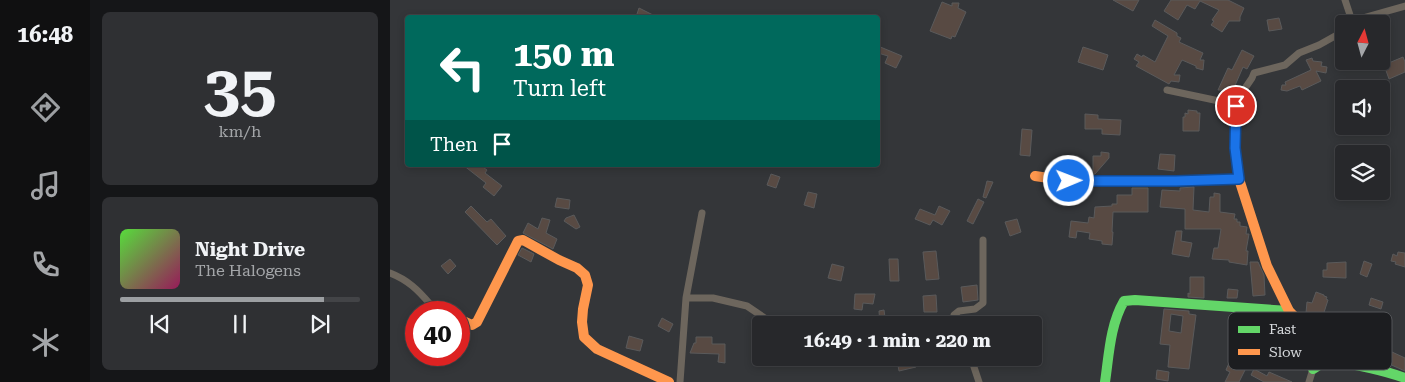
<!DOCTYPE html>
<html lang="en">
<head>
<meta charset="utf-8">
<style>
	body { margin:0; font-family:"Roboto Serif",serif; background:#2f3033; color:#f1f3f6; height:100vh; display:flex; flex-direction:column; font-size:19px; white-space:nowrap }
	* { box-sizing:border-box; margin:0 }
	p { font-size:16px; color:#a4a6a9 }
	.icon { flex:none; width:28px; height:28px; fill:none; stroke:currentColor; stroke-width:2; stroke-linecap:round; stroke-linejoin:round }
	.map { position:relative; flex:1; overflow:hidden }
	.panel { display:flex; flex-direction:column; gap:12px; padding:12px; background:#151618; width:300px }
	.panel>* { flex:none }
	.guide { position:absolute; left:15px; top:15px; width:475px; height:152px; border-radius:5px; box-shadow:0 2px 8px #0003,0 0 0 1px #434447; background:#00695c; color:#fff; overflow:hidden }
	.needle { width:32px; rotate:6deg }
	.controls { position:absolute; left:945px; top:15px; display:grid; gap:10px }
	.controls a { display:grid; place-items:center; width:55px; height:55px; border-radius:5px; background:#27282b; box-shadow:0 2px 8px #0003,0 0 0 1px #434447; font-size:25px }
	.speed { position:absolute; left:15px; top:301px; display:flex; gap:10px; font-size:25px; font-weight:700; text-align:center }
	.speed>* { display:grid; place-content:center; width:65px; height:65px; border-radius:50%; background:#27282b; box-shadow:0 2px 8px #0003,0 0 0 1px #434447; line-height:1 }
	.speed .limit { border:8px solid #d22; background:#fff; color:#111 }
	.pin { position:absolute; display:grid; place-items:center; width:42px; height:42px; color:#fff; margin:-21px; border:2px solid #fff; border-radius:50%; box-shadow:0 1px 5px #0007 }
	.me { position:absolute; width:55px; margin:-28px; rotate:89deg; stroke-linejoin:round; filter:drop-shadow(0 0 4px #0008) }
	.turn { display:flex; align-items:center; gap:18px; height:105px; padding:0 25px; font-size:22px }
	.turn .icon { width:65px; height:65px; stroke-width:2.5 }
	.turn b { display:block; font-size:35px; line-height:42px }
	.then { display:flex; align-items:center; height:48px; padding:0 25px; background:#0003; gap:10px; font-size:19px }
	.panel .widget { flex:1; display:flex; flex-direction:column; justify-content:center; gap:8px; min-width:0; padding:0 18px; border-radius:8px; background:#2f3033 }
	.panel .dial { align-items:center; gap:0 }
	.dial b { font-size:65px; line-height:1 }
	.song { display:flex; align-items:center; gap:15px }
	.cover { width:60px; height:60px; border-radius:8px; background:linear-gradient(135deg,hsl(110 70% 55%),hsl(330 70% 35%)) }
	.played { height:5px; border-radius:2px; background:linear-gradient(90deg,#9c9fa2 85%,#434447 85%) }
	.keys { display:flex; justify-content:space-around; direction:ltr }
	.trip { position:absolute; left:362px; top:316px; width:290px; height:50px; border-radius:5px; background:#27282b; box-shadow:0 2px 8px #0003,0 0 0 1px #434447; font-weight:700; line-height:50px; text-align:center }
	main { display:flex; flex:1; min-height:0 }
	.dock { display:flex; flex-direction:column; width:90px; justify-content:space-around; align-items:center; background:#101011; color:#a4a6a9 }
	.dock .icon { width:35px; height:35px }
	.dock .active { color:#9c9fa2 }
	.dock b { font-size:22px; color:#f1f3f6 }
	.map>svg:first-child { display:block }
	.building { fill:#584a43; stroke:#5a5a5b; fill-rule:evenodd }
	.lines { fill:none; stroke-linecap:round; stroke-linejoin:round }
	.street { stroke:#6d665d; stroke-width:7 }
	.fast { stroke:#63d668; stroke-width:10 }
	.slow { stroke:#ff974d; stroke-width:10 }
	.route-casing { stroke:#114b97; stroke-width:12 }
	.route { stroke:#1a73e8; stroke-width:9 }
	.key { fill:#1c1d20; stroke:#535558; stroke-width:1 }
	.key-label { font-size:14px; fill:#d4d7da }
</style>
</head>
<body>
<main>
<nav class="dock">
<b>16:48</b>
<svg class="icon active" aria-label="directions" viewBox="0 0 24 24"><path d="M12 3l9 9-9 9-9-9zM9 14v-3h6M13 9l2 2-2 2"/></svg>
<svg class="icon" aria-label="music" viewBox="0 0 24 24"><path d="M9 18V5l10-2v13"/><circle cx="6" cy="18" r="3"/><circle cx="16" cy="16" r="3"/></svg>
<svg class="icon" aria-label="phone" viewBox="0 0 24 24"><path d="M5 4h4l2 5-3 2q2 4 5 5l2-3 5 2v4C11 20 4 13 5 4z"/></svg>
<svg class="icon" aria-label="climate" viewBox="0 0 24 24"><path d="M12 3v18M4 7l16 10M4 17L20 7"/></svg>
</nav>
<section class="panel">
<div class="widget dial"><b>35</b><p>km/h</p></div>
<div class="widget">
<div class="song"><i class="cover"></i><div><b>Night Drive</b><p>The Halogens</p></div></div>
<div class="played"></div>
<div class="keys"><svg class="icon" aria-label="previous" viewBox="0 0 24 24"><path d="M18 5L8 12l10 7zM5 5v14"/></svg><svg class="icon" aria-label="pause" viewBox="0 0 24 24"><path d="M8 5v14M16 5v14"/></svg><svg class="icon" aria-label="next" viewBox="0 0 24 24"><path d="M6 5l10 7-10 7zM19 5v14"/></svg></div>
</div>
</section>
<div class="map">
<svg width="1015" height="382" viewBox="0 0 1015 382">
	<rect width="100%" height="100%" fill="#343639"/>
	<path class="building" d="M723,0H749L743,11Z
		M781,0H838L854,8L850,17V21H839L832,32L821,25L824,21L822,20L829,10L810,1L805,9L797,5L788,20L774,11Z
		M552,2L562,6V3H569L568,8L576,12L565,37L562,36L561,39L540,31Z
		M249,8L269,18H255L247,14Z
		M889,18L892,29L879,31L877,20Z
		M765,20L787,33V36L791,38L789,42L813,53L810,60H814L813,70L806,68V66L792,60L784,75H790L789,82L781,81L779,84L746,66L749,62L744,59L747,54L752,57L753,55L765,62L778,36L762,26Z
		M488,46L512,56L506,68L495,63L498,56L488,53Z
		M693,47L718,55L713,70L688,62Z
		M852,50L864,56L857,69L853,67L843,90H828L838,68L842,70Z
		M1013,57L1015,62V72L999,79L994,65Z
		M922,58L923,61L932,62L931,66L937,67L936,73L926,71L931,81L912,90L910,86L897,91L891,90L892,85H896L895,82L921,70L916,60Z
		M798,110L807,111V113H810L809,131H793V117H795V113L798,114Z
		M695,114L708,115V119L731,120L730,135L712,134V129H695Z
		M632,129L642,130L640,156L630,155Z
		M711,152L719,153V158L705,174H703V156H711Z
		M770,154L785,155L784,171L768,169Z
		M73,165H90L97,170L95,173L112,186L104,196L93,187L96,183Z
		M381,174L390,177L386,188L377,185Z
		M597,181L603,182L596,198L593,197Z
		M804,187L803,210L819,212L820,197H824V193L830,194V212L845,214L844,219H847V222H850V226L857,227L856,234H859L856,251H858L857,265L839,262V260L822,259L824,248H828L831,229H795V209L770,207L772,190L790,191V188Z
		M742,188H758V212H723L722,232H723L722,245L712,244V241L699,239L700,233L687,231L686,238L679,237L681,221L698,223L699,217L704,218L705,207L722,206V204H727V195H742Z
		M418,192L427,194L424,208L414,205Z
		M167,198L180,200L179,209L165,207Z
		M588,199L594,202L583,224L577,221Z
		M81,206L97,222L101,219L116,236L107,245L75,212Z
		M549,206L560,211L552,225L543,220L540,225L525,219L530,209L545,215Z
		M184,215L190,227L186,229L174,221L176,218Z
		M152,218L160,220L156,233L167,239L163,249L133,233L138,223L148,229Z
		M627,219L631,232L620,236L615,222Z
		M786,231H792L791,241L802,243L799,257L782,254Z
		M132,248L144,254L141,262L128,255Z
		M546,251L549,279L536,280L533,252Z
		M1008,252L1015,253V267L1005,264L1006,262L1001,261L1003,254L1007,256Z
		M60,259L66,266L58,274L51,266Z
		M499,259H508L509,281H500Z
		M974,261L982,264L977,277L970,274Z
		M860,262H868L874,275L875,295L863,296Z
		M956,262V278L933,277V270H937V263Z
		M442,264L454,267L451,281L438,278Z
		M800,277H814V298L798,297V293L800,294Z
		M587,285L588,300L573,302L571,287Z
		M838,289L848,290L847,298H837Z
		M926,292L934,295V296L937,297L936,299L938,300L928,331L926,333L919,332L918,329L920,320H919L921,313H916L917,302L922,303Z
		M465,294H485L483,304L473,303L472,310L464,309Z
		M546,295L547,312H534L533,296Z
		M981,298L993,302L991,309L979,305Z
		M774,309L799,311V314L806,315L799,369L778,367L780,345L770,344ZM781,314L793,316L791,333L779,331Z
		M494,310L496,325H490L489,311Z
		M272,318L283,324L279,332L268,326Z
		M239,336L253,340L250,351L236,348Z
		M306,337H322V344H335V363L328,362L329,354L300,353L304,343H306Z
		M1002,352L1015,358V371L997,363Z
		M456,358H476V366H456Z
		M520,358H524L526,367L509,371L507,360Z
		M839,363L855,370L849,382H835L840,372L836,370Z
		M864,369L877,376L879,372L902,382H874L861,375Z
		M767,370L779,372L778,381L766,379Z"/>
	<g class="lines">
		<path class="street" d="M955,0L962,21L961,23
			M962,21L1015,6
			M777,90L829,101L845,103L862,78L864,73L895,65L909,53L929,45L954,31
			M846,107L845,148L849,179
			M0,273C18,280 28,290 40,304L55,307L61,312
			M296,298H323L357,306L385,325
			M552,325L566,322
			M567,325L564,315L569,311L585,309L593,303V240
			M581,358L589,382
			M290,382L296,298L312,213
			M919,382L923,369"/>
		<path class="fast" d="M909,325C915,339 918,354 923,369L937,360C963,364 990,369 1015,378
			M715,382C719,355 720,325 734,301L745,300L899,311"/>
		<path class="slow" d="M645,176L679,181H786L849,179L877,266L899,311L905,317L909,325
			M69,319L82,325L87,322L128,241L133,240L169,260L187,268L195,275L198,285L193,309L192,322L194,337L207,349L279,382"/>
	</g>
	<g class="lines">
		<defs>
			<path id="route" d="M679,181H786L849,179L845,148L846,106"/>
		</defs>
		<use href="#route" class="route-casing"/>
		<use href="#route" class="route"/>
	</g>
	<rect x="838" y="312" width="164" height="58" rx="8" class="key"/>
	<rect x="848" y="326" width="22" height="7" fill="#63d668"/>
	<rect x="848" y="349" width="22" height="6" fill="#ff974d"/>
	<g class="key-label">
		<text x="879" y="334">Fast</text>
		<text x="879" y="357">Slow</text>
	</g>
</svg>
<div class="controls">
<a><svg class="needle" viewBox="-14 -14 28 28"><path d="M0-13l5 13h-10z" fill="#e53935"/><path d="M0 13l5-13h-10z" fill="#a4a6a9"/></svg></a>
<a><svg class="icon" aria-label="sound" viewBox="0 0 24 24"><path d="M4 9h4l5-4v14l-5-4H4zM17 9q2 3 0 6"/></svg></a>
<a><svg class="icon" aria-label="layers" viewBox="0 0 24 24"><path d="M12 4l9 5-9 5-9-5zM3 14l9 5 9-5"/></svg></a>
</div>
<div class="speed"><div class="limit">40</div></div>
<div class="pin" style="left:846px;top:106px;background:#d93025"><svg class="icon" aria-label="arrive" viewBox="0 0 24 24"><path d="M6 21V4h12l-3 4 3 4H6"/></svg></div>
<svg class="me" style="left:679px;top:181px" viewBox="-20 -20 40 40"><circle r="17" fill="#1a73e8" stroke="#fff" stroke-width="3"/><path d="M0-11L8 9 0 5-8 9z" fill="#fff"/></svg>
<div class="trip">16:49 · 1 min · 220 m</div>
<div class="guide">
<div class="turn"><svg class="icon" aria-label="left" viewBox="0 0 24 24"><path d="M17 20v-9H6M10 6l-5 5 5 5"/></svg><div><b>150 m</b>Turn left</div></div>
<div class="then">Then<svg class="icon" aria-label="arrive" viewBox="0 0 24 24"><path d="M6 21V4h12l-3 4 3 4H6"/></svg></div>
</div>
</div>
</main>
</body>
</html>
